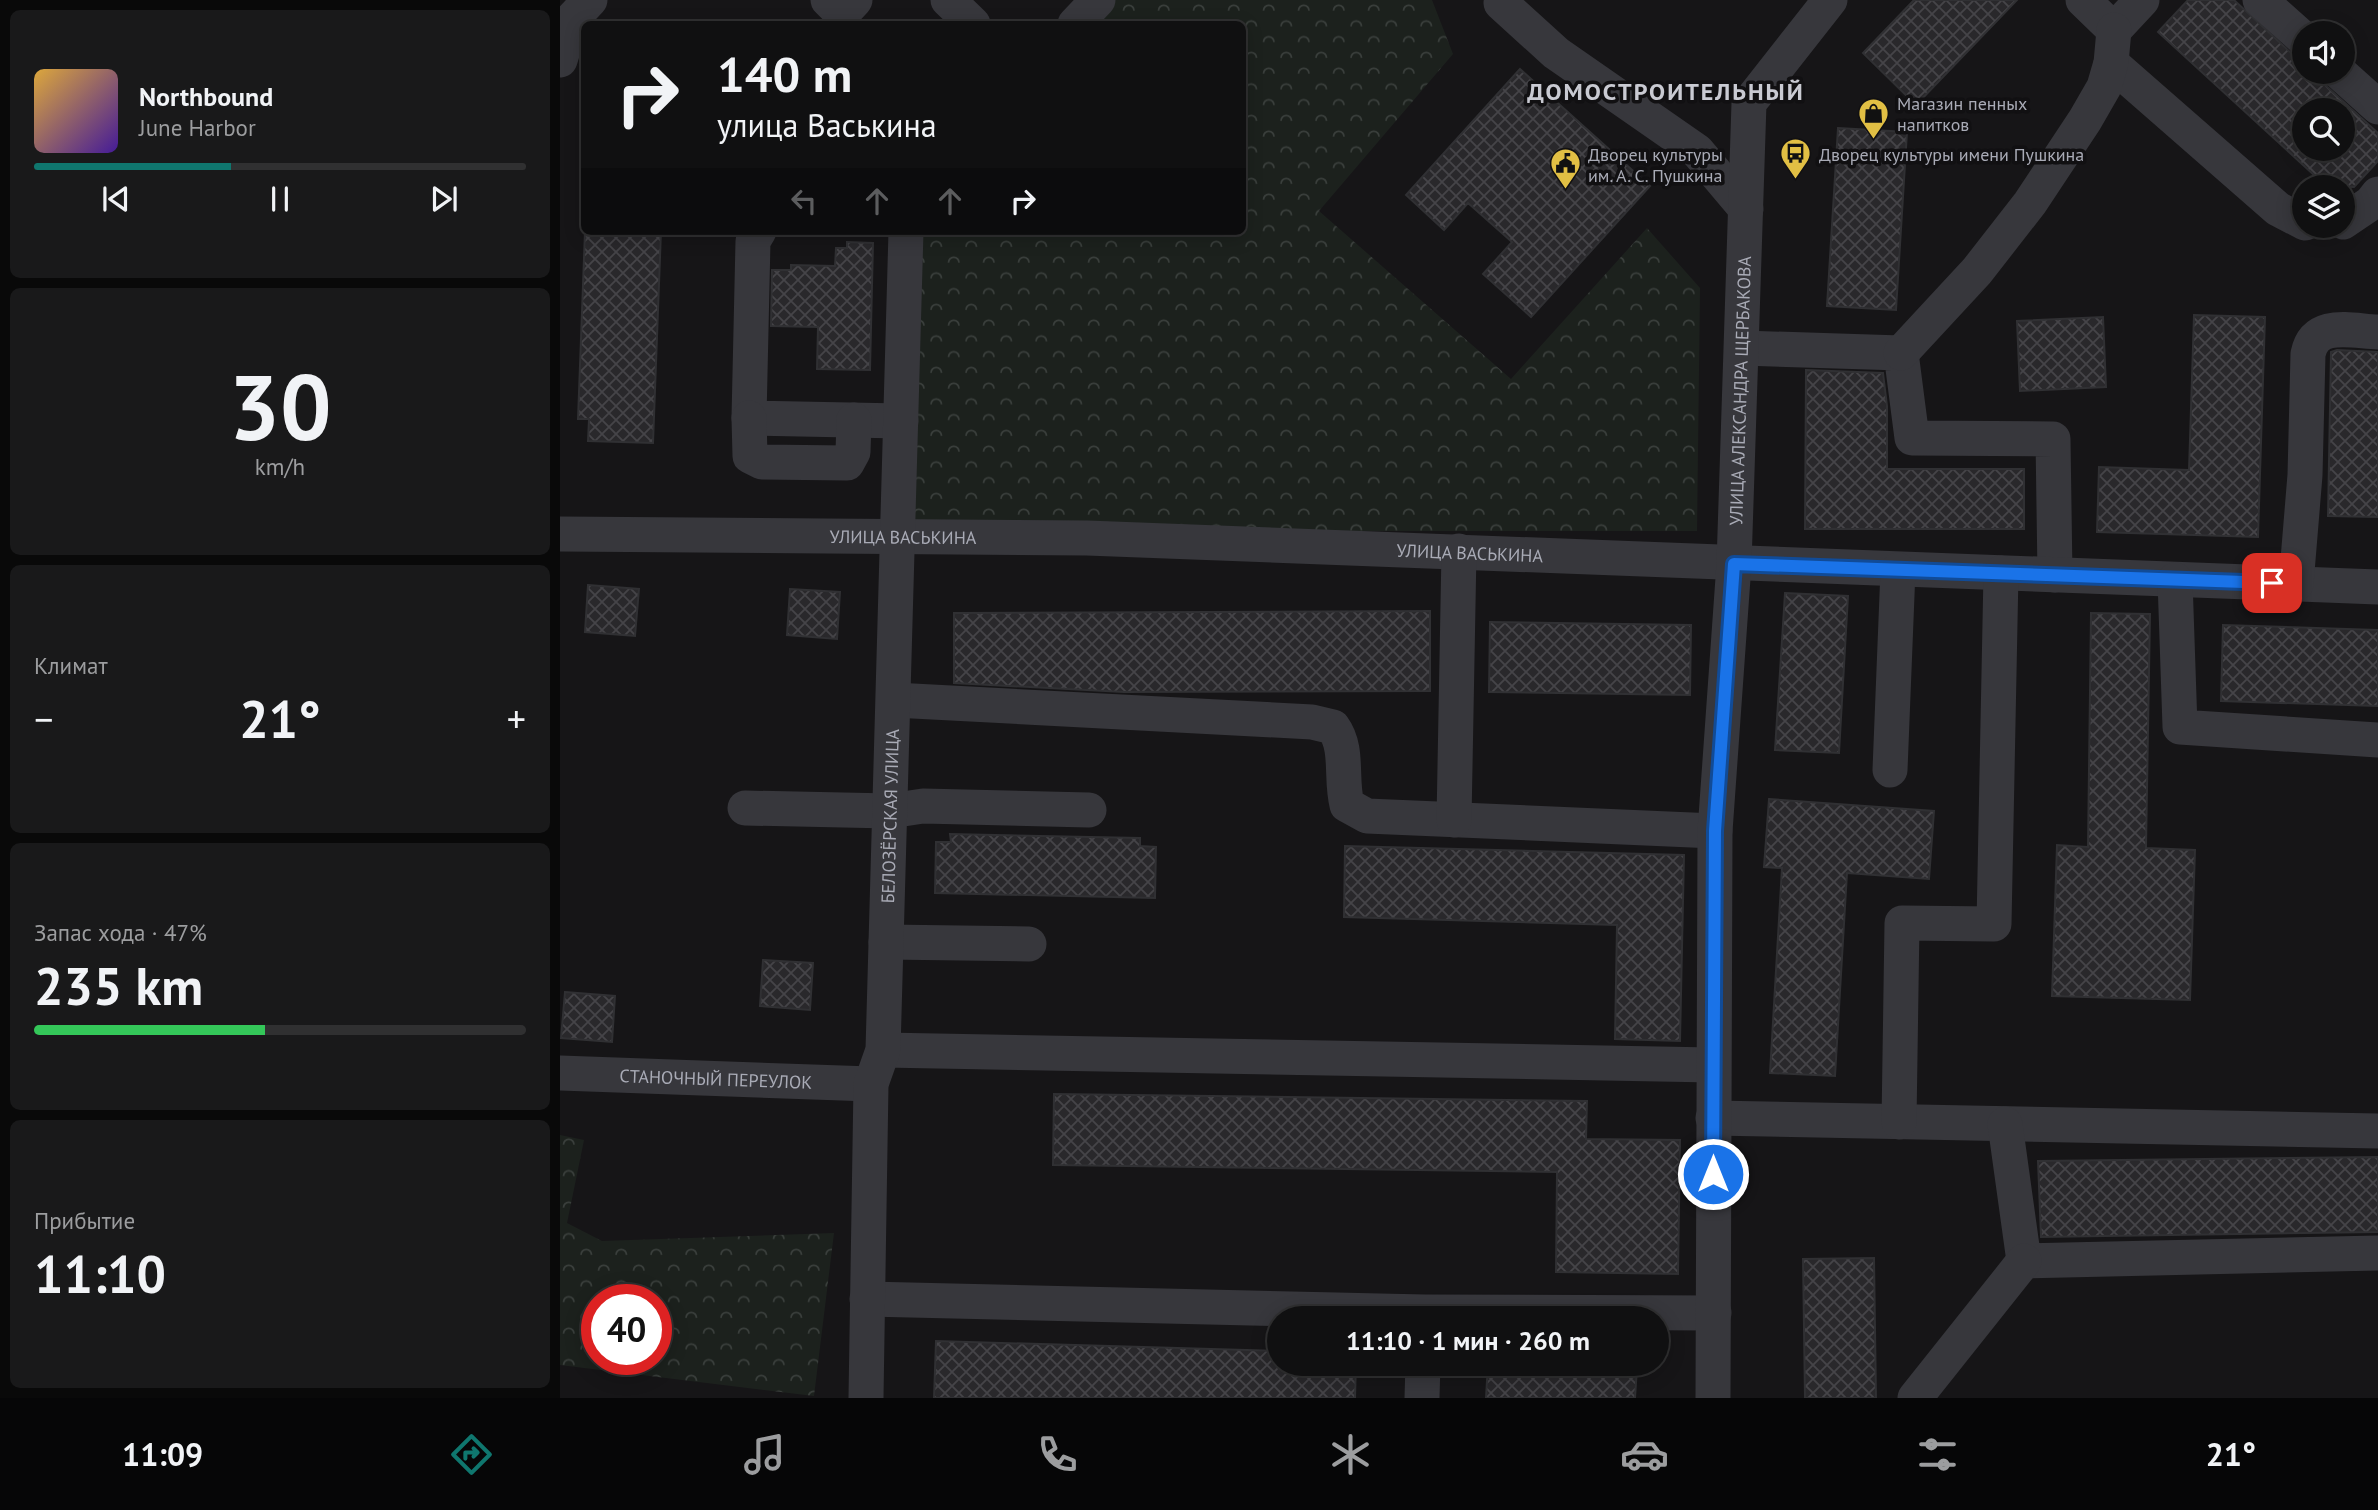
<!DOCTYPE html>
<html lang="ru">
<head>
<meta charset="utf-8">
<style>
	body { margin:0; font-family:"PT Sans",sans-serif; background:#19191a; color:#f1f3f6; height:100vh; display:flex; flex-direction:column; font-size:26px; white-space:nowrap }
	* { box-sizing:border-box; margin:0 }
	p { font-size:23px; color:#9c9d9f }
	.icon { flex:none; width:38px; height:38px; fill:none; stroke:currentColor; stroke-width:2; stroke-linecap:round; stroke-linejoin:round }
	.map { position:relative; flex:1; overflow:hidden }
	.sheet { display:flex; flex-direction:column; gap:10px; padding:10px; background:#090909; width:560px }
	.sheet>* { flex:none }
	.hud { position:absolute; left:21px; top:21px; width:665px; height:214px; border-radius:10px; box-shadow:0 4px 18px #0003,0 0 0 2px #303031; background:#101011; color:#f1f3f6; overflow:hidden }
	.controls { position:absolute; left:1732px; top:21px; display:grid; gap:14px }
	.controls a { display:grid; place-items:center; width:63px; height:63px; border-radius:50%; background:#101011; box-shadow:0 4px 18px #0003,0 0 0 2px #303031; font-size:35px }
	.speed { position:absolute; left:21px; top:1284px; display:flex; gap:14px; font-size:35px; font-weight:700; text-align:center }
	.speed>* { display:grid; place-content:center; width:91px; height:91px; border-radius:50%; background:#101011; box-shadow:0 4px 18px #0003,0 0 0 2px #303031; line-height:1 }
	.speed .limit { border:10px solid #d22; background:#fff; color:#111 }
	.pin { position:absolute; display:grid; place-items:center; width:60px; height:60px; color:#fff; margin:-30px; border-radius:14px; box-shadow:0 4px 10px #0006 }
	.me { position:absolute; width:77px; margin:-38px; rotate:0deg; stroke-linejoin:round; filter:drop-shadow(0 0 5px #0008) }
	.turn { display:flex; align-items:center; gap:24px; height:147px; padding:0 21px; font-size:32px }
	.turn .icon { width:91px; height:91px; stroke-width:2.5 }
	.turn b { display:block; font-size:49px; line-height:60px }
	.lanes { display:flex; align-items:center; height:66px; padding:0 21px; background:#0003; justify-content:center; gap:35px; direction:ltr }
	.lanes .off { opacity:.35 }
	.big { font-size:52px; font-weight:700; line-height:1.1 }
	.sheet .tile { flex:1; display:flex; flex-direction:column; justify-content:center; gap:10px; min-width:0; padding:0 24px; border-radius:10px; background:#19191a }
	.sheet .dial { align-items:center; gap:0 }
	.dial b { font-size:91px; line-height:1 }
	.song { display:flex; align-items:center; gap:21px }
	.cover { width:84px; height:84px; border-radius:10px; background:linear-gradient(135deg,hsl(40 70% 55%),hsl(260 70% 35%)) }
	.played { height:7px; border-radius:4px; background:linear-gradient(90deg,#0f766e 40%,#303031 40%) }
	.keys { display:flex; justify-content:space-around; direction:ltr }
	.heat { display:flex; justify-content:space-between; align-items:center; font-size:38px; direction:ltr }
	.charge { height:10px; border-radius:5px; background:linear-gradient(90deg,#34c759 47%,#303031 0) }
	.trip { position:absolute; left:707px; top:1306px; width:402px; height:70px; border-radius:35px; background:#101011; box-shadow:0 4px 18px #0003,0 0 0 2px #303031; font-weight:700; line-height:70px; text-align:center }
	.tabs { display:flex; height:112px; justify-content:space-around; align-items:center; background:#060607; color:#9c9d9f }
	.tabs .icon { width:49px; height:49px }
	.tabs .selected { color:#0f766e }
	.tabs b { font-size:32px; color:#f1f3f6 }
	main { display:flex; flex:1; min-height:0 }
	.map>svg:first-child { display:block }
	.forest { fill:url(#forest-crowns); fill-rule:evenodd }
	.building { fill:url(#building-cross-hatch); stroke:#303033; stroke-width:2; fill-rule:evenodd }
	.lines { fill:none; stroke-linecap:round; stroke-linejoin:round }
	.minor { stroke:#37373c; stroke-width:35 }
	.route-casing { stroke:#114b97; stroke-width:18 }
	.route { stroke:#1a73e8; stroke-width:12 }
	.labels { text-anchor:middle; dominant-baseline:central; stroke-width:7; stroke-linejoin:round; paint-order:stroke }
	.poi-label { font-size:18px; fill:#a9abb6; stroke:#111012; text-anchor:start }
	.street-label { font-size:18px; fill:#a9abb6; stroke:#111012 }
	.district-label { font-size:24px; font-weight:bold; letter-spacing:2px; fill:#c9cad2; stroke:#111012 }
</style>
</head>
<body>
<main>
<section class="sheet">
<div class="tile">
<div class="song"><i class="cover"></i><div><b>Northbound</b><p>June Harbor</p></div></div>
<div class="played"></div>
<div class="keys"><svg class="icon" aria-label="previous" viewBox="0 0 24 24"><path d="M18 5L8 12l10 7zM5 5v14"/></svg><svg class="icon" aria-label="pause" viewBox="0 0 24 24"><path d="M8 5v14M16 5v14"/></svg><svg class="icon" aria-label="next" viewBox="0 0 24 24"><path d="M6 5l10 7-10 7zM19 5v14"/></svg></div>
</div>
<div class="tile dial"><b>30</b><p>km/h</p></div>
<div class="tile"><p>Климат</p>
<div class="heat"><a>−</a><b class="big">21°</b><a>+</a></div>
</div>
<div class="tile"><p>Запас хода · 47%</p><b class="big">235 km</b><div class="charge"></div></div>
<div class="tile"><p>Прибытие</p><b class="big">11:10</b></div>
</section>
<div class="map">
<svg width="1818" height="1398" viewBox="0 0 1818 1398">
	<defs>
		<pattern id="forest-crowns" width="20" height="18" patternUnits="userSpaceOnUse" patternTransform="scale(1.75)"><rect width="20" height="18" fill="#1c211d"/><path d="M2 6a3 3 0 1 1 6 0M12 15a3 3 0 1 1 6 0" fill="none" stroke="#3a3f3c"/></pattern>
		<pattern id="building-cross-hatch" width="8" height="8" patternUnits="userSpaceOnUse" patternTransform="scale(1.75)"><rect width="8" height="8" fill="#29282b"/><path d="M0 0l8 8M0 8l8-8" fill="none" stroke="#454448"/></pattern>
	</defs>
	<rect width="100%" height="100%" fill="#161517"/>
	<path class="forest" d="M549,0H872L893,54L759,211L951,379L1087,228L1140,288L1137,531H341L348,231H682V24H527Z
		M0,1135L24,1140L7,1223L42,1241L274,1233L254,1396L0,1365ZM37,1300H96V1360H37Z"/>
	<path class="building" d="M1354,0H1457L1356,105L1303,53Z
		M1628,0H1674L1745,66V72H1751L1818,133V161L1794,187H1767L1598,32ZM1745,110H1783V149H1745Z
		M960,69L1090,186L971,317L923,274L952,242L908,203L884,230L846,195Z
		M1278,128L1347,132L1336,310L1267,306Z
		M25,231H101L93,443L28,441L29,419H18Z
		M287,242L313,243L310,370L257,369L258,327L211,326L212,270H231V265L275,266L276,248H287Z
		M1634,315L1705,317L1698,537L1537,532L1539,467L1629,470Z
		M1543,317L1546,387L1460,391L1457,321Z
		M1777,350L1818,352V517L1768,516L1771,352Z
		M1246,370L1323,373L1327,406V469H1464V529H1245Z
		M28,585L79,589L75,636L25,632Z
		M230,589L280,592L277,639L227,635Z
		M1225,593L1288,596L1279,753L1215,750Z
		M870,611V691L564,692L394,683V613Z
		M1531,613L1590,614L1586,848L1635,850L1630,1000L1492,996L1497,845L1528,847Z
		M930,622L1131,625L1130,695L929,692Z
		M1663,625L1818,630V706L1661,701Z
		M1209,799L1374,811L1369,879L1287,873L1275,1076L1210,1073L1222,868L1204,867Z
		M390,834L580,838V846L596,847L595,898L375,893L376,842H391Z
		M785,846L1124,855L1120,1041L1055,1039L1057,925L784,917Z
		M203,960L253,963L250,1010L200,1006Z
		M5,992L55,996L52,1042L1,1038Z
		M494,1094L1027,1101L1026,1139L1120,1140L1118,1274L996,1272L997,1172L493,1165Z
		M1818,1157V1232L1481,1237L1478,1161Z
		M1314,1258L1316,1398H1245L1243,1259Z
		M376,1341L719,1351V1363H796L795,1398H374Z
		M928,1363L1077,1368L1075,1398H926Z"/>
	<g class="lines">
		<g class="minor">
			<path d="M268,0L282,14L295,0"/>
			<path d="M388,0L413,24"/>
			<path d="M1523,0L1554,30L1582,0"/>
			<path d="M1700,0L1745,40"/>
			<path d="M941,3L996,53L1137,151L1186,209"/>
			<path d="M515,24L538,0"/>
			<path d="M0,60L13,18L30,0"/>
			<path d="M1551,63L1718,209L1745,223"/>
			<path d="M1779,72L1818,107"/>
			<path d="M1783,222L1811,203L1818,194"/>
			<path d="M199,231L193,241L189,418L341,421"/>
			<path d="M1182,348L1341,353L1352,438L1493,439L1495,575"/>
			<path d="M1341,353L1417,271L1470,203L1525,120L1544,87L1551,63L1554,30"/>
			<path d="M189,418L190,456L202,462L287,463L293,452L294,420"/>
			<path id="s1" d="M0,534L527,538L1818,587"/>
			<path d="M1615,580L1620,727L1818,740"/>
			<path d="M1736,584L1745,475L1748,354C1755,320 1791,331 1818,332"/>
			<path d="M334,700L752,722L773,727C789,749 780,778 787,805L807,816L1155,831"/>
			<path d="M1330,770L1338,570"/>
			<path d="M185,808L330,811L363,806L529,810"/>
			<path d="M894,820L899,551"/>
			<path d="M326,942L469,944"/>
			<path d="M323,1050L1153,1065"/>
			<path id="s2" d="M0,1073L311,1084"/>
			<path d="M1153,1118L1818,1131"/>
			<path d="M1339,1122L1342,923L1434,924L1441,573"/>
			<path d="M1445,1124L1464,1261L1818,1253"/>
			<path d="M307,1299L865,1312L1154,1313"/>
			<path id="s3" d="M306,1398L311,1084L323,1050L346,231"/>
			<path d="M862,1398L863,1363"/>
			<path id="s4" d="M1153,1398L1155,831L1174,564L1189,103L1270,0"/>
			<path d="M1355,1398L1464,1261"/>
		</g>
	</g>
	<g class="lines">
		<defs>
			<path id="route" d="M1153,1174L1155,831L1174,564L1712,583"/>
		</defs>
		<use href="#route" class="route-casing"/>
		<use href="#route" class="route"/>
	</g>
	<defs>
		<symbol id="shop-pin" viewBox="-11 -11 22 30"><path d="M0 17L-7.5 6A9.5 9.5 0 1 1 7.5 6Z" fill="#e1bf44" stroke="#111012"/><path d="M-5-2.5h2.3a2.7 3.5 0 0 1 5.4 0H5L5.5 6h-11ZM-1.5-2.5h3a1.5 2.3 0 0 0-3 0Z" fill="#111"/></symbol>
		<symbol id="bus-pin" viewBox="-11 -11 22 30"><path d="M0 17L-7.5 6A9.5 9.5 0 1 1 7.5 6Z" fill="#e1bf44" stroke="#111012"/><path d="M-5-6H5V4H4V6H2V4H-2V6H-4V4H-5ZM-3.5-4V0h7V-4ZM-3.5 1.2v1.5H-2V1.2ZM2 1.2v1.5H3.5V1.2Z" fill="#111"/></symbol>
		<symbol id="civic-pin" viewBox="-11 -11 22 30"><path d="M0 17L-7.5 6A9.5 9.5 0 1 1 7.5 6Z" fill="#e1bf44" stroke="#111012"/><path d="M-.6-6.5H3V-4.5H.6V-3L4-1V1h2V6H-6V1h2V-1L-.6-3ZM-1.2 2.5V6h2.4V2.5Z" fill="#111"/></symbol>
	</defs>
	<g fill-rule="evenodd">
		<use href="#shop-pin" x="1296" y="96" width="35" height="47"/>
		<use href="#bus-pin" x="1218" y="136" width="35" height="47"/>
		<use href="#civic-pin" x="988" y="146" width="35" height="47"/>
	</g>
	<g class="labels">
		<g class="poi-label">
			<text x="1337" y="103">Магазин пенных<tspan x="1337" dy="21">напитков</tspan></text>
			<text x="1028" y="154">Дворец культуры<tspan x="1028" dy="21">им. А. С. Пушкина</tspan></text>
			<text x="1259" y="154">Дворец культуры имени Пушкина</text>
		</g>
		<g class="street-label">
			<text stroke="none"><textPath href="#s4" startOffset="1008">УЛИЦА АЛЕКСАНДРА ЩЕРБАКОВА</textPath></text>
			<text stroke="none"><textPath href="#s1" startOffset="343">УЛИЦА ВАСЬКИНА</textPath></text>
			<text stroke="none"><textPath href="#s1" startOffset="910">УЛИЦА ВАСЬКИНА</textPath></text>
			<text stroke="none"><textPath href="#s3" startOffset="584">БЕЛОЗЁРСКАЯ УЛИЦА</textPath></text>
			<text stroke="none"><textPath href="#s2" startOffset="156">СТАНОЧНЫЙ ПЕРЕУЛОК</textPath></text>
		</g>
		<g class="district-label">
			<text x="1106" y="91">ДОМОСТРОИТЕЛЬНЫЙ</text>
		</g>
	</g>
</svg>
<div class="controls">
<a><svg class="icon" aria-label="sound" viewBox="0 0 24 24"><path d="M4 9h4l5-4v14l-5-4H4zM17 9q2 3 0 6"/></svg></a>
<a><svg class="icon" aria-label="search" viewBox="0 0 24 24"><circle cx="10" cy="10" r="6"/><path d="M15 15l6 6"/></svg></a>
<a><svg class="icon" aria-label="layers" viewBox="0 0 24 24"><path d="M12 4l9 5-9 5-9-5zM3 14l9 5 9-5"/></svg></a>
</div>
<div class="speed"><div class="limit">40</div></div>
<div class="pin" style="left:1712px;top:583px;background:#d93025"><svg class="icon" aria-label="arrive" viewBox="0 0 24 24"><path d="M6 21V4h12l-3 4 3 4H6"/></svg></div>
<svg class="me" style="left:1153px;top:1174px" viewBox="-20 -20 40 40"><circle r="17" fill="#1a73e8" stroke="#fff" stroke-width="3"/><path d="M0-11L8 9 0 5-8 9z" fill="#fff"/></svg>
<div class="trip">11:10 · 1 мин · 260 m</div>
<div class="hud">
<div class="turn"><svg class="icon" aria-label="right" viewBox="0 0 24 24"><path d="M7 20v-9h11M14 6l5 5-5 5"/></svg><div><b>140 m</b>улица Васькина</div></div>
<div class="lanes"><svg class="icon off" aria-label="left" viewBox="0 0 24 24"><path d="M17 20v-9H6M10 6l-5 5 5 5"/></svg><svg class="icon off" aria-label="ahead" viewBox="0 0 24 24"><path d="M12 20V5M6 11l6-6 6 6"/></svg><svg class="icon off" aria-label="ahead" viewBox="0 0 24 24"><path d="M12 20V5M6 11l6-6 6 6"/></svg><svg class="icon" aria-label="right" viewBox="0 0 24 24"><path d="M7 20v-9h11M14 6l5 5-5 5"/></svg></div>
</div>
</div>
</main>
<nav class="tabs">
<b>11:09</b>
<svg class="icon selected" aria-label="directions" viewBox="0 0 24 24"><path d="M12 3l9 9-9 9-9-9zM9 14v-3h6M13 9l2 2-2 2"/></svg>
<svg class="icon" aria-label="music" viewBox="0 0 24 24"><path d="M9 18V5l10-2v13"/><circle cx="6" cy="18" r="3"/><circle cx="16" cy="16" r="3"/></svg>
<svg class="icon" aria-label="phone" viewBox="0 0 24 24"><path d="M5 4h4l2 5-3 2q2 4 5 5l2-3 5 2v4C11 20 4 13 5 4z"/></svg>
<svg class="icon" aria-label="climate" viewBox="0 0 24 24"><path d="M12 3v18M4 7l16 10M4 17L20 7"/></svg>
<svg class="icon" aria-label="car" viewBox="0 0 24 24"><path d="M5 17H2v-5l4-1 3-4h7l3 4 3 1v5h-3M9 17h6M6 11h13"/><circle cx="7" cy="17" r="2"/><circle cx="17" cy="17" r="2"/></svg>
<svg class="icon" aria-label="filters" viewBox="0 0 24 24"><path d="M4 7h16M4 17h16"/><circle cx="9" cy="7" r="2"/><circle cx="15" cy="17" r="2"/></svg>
<b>21°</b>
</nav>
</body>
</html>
